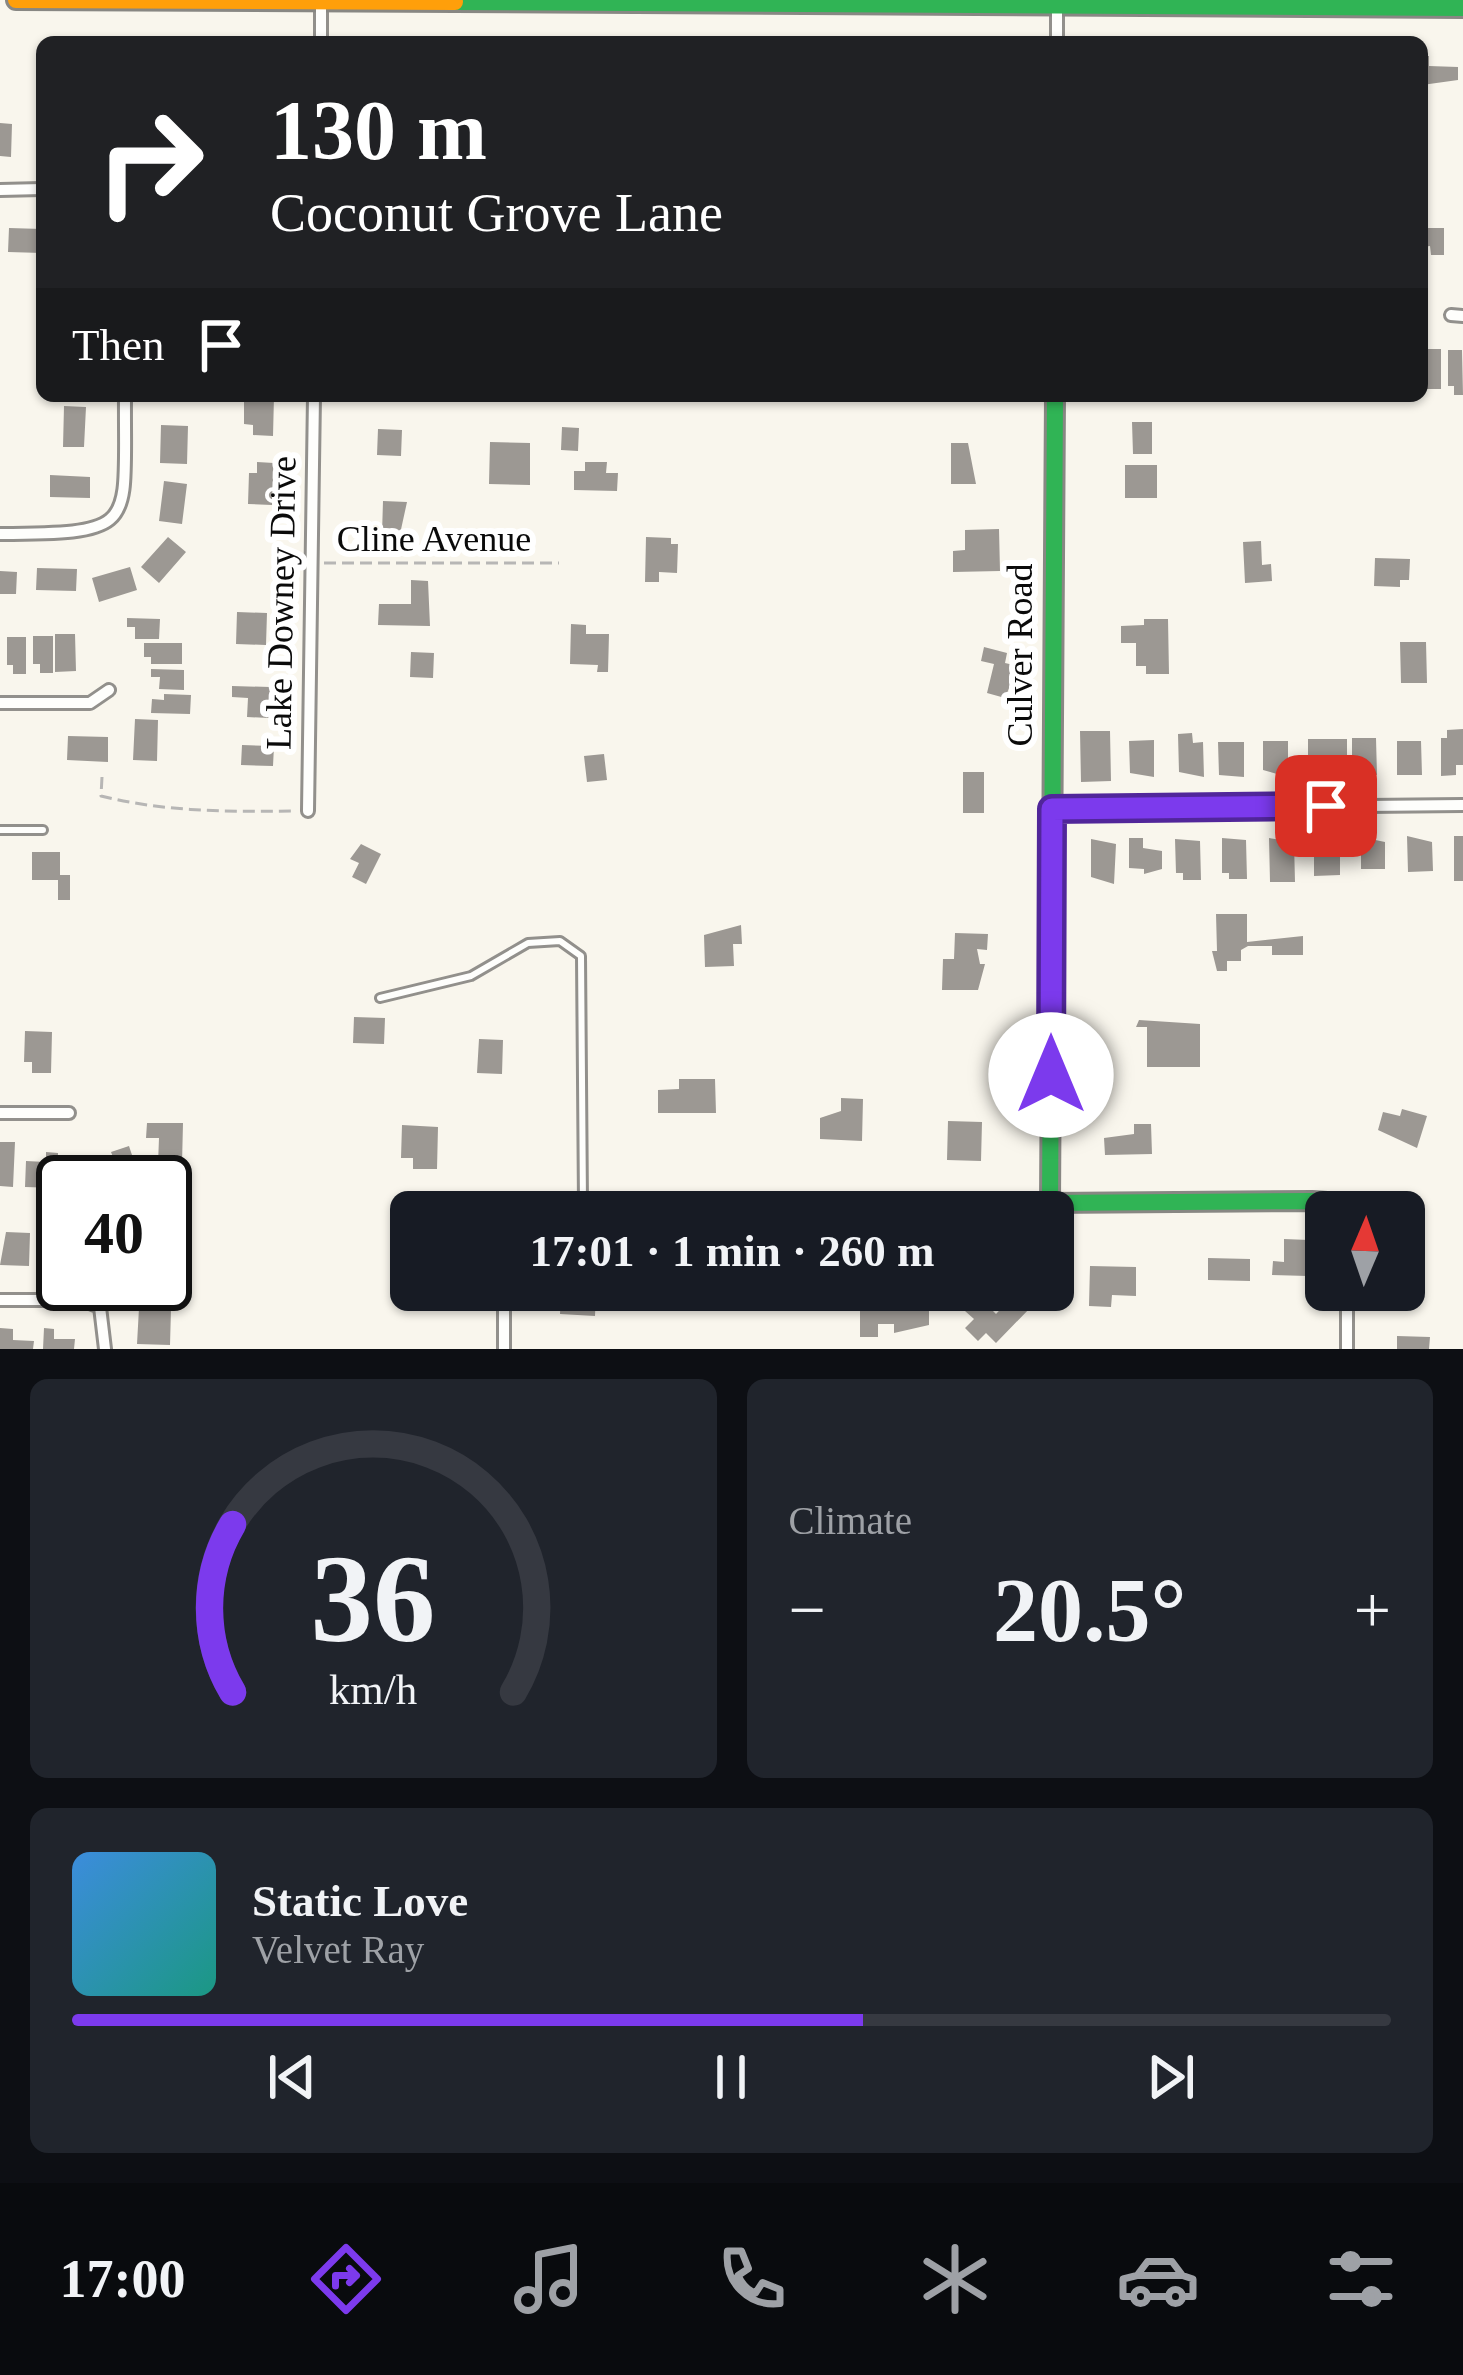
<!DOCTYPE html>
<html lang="en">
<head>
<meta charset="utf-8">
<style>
	body { margin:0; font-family:Georgia,serif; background:#20242c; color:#f1f3f6; height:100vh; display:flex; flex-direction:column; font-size:45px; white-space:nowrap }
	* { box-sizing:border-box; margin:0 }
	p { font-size:39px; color:#9ea1a6 }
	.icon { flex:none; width:66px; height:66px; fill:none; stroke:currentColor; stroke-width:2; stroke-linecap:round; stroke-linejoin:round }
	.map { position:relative; height:1349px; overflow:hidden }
	.panel { display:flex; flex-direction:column; gap:30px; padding:30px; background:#0d0f14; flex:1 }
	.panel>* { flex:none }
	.guide { position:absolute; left:36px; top:36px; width:1392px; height:366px; border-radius:18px; box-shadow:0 3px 9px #0004; background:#202124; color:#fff; overflow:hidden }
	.needle { width:78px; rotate:2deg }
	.fabs { position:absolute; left:1305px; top:1191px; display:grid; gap:24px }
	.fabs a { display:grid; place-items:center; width:120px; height:120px; border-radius:18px; background:#171b24; box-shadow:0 3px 9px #0004; font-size:60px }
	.speed { position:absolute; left:36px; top:1155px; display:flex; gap:24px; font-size:60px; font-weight:700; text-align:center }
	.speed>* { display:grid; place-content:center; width:156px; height:156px; border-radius:50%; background:#171b24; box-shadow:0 3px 9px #0004; line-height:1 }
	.speed .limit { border:6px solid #111; border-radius:18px; background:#fff; color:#111 }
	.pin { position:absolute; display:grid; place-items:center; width:102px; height:102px; color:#fff; margin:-51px; border-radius:24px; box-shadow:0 6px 18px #0006 }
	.me { position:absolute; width:132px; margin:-66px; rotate:0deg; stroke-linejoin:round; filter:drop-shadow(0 0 9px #0008) }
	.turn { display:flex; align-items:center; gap:42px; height:252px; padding:0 36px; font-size:54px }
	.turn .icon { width:156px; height:156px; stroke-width:2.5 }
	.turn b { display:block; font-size:84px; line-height:102px }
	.then { display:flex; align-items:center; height:114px; padding:0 36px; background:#0003; gap:24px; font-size:45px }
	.big { font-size:90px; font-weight:700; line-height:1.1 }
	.panel .card { flex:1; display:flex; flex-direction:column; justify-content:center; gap:18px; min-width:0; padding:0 42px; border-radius:18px; background:#20242c }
	.panel .dial { align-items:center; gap:0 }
	.dial svg { height:312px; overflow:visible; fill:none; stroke:#363941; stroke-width:7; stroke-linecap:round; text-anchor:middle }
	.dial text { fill:#f1f3f6; stroke:none }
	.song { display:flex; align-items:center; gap:36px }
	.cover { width:144px; height:144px; border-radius:18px; background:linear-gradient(135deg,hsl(210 70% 55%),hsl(170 70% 35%)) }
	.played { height:12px; border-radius:6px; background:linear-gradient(90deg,#7c3aed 60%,#363941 60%) }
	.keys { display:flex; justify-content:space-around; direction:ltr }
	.heat { display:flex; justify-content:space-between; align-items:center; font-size:66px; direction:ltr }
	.panel .tiles { flex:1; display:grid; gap:30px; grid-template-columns:1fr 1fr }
	.card:last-child { grid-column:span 2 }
	.trip { position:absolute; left:390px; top:1191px; width:684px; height:120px; border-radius:18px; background:#171b24; box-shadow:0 3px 9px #0004; font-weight:700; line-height:120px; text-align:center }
	.tabs { display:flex; height:192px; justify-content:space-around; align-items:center; background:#090b0e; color:#9ea1a6 }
	.tabs .icon { width:84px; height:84px }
	.tabs .current { color:#7c3aed }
	.tabs b { font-size:54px; color:#f1f3f6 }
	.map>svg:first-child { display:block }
	.building { fill:#9c9893 }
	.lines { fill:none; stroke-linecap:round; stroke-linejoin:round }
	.lane-casing { stroke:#92908c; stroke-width:12 }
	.street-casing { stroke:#92908c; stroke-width:16 }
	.fast-casing { stroke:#888783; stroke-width:22 }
	.slow-casing { stroke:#888783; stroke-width:22 }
	.path { stroke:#b7b6b5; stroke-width:3; stroke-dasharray:12 6; stroke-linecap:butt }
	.lane { stroke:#fefefc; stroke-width:6 }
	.street { stroke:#fefefc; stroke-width:10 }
	.fast { stroke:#30b455; stroke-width:16 }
	.slow { stroke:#ff9f0a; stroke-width:16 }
	.route-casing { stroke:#51269a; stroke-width:30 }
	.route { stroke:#7c3aed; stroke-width:21 }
	.labels { text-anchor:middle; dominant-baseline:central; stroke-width:12; stroke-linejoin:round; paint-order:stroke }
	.street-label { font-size:36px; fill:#0a0a0a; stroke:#fff }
</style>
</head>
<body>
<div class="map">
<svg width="1463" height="1349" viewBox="0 0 1463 1349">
	<rect width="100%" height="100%" fill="#f9f6ed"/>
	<path class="building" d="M1422,56H1429V66L1458,67V80L1422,85Z
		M0,123L12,124L11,157L0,156Z
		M9,228L42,229V253L8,252Z
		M1422,228H1444V255H1431L1430,246L1422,247Z
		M1426,349H1441V389H1422V351Z
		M1448,350H1462L1463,395H1454V386H1448Z
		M254,396H274L273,436L253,435V425L244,424V401H254Z
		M64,406L86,407L84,447H63Z
		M1132,422H1152V454H1133Z
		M161,425L188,426L187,464L160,463Z
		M562,427L579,428L578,451L561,450Z
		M378,429L402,430L401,456L377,455Z
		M490,442L530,443V485L489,484Z
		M951,443H968L976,484H951Z
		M257,462L274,463L272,505L248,504L249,473H257Z
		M585,462H607L606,473H618L617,491L574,490V471H585Z
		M1125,465H1157V498H1125Z
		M50,475L90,477V498L50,497Z
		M164,481L187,484L182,524L159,521Z
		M383,501L407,502L400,534H382Z
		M999,529L1000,571L953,572V551L965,550V530Z
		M168,537L186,552L159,583L141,567Z
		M646,537L671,538V544H678L677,573L659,572V582H645Z
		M1261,541L1262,565L1271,564L1272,581L1245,583L1243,542Z
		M1375,558L1410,559L1409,580H1400V587L1374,586Z
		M130,567L137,590L99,602L92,578Z
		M37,568L77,569L76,591L36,590Z
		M0,571L17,572L16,594H0Z
		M411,580L428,581L430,626L378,625L379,604H411Z
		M237,612L267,613L266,645L236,644Z
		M127,618L160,619L159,639H135V627H127Z
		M1144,619H1168L1169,674H1146V666H1136V643H1121V626L1144,625Z
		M571,624L586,625V634H609L608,672H597L598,665L570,664Z
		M55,634H75L76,671L55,672Z
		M33,636H53V673H40V664H33Z
		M7,637H26V674H13V665H7Z
		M1400,642H1426L1427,683H1401Z
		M144,643H182V664H151V657H144Z
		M984,647L1007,653L1005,663L1018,666L1005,698L987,693L994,664L981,661Z
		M411,652L434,653L433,678L410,677Z
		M151,669L184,670V690L159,689L160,677H151Z
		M232,686L270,687L269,718L247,717L248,698L232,697Z
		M164,694L191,695L190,714L151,713L152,699L164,700Z
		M135,719L158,720L157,761L133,760Z
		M1463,729V765H1456V775L1441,776V738H1447V730Z
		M1080,731H1110L1111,781L1081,782Z
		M1192,733L1193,743L1203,742L1204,777L1179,772L1178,734Z
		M68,736L108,737V762L67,760Z
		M1352,738H1376L1377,775L1352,771Z
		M1308,739H1347V755H1333V776H1318V766H1308Z
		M1154,740V777L1130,773L1129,741Z
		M1263,741H1288V777L1263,770Z
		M1397,741H1421L1422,775H1397Z
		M1218,742H1244V777L1219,775Z
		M242,745L274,746L273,766L241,765Z
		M604,754L607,780L587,782L584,756Z
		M963,772H984V813H963Z
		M1314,836L1340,842V875L1314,876Z
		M1407,836L1432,842L1433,871L1408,872Z
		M1454,836H1463V881H1454Z
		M1361,837L1385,842V869H1361Z
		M1129,838H1143V848L1162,851V869L1144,874V869L1129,868Z
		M1222,838L1246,840L1247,879H1229V873H1222Z
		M1269,838L1294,842L1295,882H1270Z
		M1091,839L1116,844L1114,884L1091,877Z
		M1175,839L1200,841L1201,880H1183V873H1176Z
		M361,844L381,854L366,884L352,877L359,863L350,859Z
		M32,852H60V875H70V900H58V880H32Z
		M1216,914H1247V942L1303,936V955H1272V946H1248L1241,950V961H1227V971H1217L1212,951H1217Z
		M741,925L742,944H733L734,966L705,967L704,935Z
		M955,933L988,934L987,950L977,949L980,964H985L978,990H942L943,959H954Z
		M354,1017L385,1018L384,1044L353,1043Z
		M1139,1020L1200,1024V1067H1147V1027H1136Z
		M25,1031L52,1032L51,1073H32V1062H24Z
		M479,1039L503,1040L502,1074L477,1073Z
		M679,1079H715L716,1113H658V1090L679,1089Z
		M841,1098L863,1099L862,1141L820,1139V1118L841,1111Z
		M1402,1109L1427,1116L1417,1148L1378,1130L1383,1112L1400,1116Z
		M948,1121L982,1122L981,1161L947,1160Z
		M147,1123H183L182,1164H158L159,1138H146Z
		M1134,1124H1151L1152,1154L1105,1155L1104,1138L1134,1134Z
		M402,1125L438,1127L437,1169H413V1158H401Z
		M0,1142H15L13,1187L0,1186Z
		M129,1146L140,1179L109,1182L104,1166L115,1162L111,1152Z
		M46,1152L58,1153L57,1188L25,1187L26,1161L46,1162Z
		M65,1155L91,1156L90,1182H64Z
		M38,1229L63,1230V1256H55L54,1267L37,1266Z
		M1404,1230L1425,1231L1423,1286L1404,1285Z
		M6,1232L30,1233L29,1266L0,1265Z
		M1284,1239L1309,1240L1308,1276L1272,1275L1273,1261L1284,1262Z
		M165,1243L176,1255L170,1261L187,1279L175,1291L165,1280Z
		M411,1252V1290H421L411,1294V1301L393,1260Z
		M1208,1258L1250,1259V1281L1208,1280Z
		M1090,1266L1136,1267V1296L1112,1295L1111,1307L1089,1306Z
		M561,1290H596L595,1316L560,1314Z
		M890,1290L914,1293V1306H929V1325L894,1333V1324H878V1337H860V1298H890Z
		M1016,1293L1031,1307L996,1343L986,1333L978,1341L965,1328L974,1319L965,1311L979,1297L996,1314Z
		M139,1308L171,1309L170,1345L137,1344Z
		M0,1328L13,1329V1340L34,1341L33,1349H0Z
		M44,1328L54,1329V1339H75L74,1349H43Z
		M1397,1336L1430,1337L1429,1349H1397Z"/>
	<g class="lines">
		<defs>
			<path id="lane" d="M0,830H43
				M380,998L471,976L528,943L560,941L581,956L583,1204"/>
			<path id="street" d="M321,42V4
				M1057,42V7
				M0,190L42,189
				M1451,315L1463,316
				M0,534C140,533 124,529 125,396
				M0,703H90L109,690
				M1053,809L1463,805
				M308,811L314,396
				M0,1113H69
				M504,1290V1349
				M0,1300H82L100,1307L105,1349
				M1347,1349V1290"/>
			<path id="fast" d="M455,2L1463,8
				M1050,1203L1055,396
				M528,1212L547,1207L1312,1201L1327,1202L1340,1212"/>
			<path id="slow" d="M16,0L455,2"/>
		</defs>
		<use href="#lane" class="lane-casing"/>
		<use href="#street" class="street-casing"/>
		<use href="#fast" class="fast-casing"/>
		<use href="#slow" class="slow-casing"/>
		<path class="path" d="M324,563H559
			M102,777L101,796C165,812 231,812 296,811"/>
		<use href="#lane" class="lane"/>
		<use href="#street" class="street"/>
		<use href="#fast" class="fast"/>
		<use href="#slow" class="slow"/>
	</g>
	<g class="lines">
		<defs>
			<path id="route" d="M1051,1075L1052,809L1326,806"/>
		</defs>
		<use href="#route" class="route-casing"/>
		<use href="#route" class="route"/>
	</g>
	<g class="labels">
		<g class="street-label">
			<text x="434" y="539">Cline Avenue</text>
			<text transform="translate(281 603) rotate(-89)">Lake Downey Drive</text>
			<text transform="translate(1020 655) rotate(-90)">Culver Road</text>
		</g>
	</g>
</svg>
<div class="fabs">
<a><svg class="needle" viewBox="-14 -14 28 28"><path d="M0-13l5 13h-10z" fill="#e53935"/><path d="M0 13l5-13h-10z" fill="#9ea1a6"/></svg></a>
</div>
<div class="speed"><div class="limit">40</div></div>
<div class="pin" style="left:1326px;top:806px;background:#d93025"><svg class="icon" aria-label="arrive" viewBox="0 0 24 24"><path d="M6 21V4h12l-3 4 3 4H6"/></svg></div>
<svg class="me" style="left:1051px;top:1075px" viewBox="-20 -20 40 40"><circle r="19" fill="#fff"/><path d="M0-13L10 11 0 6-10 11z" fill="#7c3aed"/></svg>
<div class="trip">17:01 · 1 min · 260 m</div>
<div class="guide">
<div class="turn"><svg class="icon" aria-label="right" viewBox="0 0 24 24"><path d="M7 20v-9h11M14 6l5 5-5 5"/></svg><div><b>130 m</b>Coconut Grove Lane</div></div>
<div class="then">Then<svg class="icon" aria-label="arrive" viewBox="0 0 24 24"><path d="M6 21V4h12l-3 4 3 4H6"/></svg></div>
</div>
</div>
<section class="panel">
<div class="tiles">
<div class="card dial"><svg viewBox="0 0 100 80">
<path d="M14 69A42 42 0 1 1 86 69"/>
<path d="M14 69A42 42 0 0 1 14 26" stroke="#7c3aed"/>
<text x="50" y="56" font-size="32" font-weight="700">36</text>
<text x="50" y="72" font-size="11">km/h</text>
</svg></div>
<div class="card"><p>Climate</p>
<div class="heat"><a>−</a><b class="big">20.5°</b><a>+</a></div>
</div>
<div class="card">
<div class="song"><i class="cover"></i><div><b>Static Love</b><p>Velvet Ray</p></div></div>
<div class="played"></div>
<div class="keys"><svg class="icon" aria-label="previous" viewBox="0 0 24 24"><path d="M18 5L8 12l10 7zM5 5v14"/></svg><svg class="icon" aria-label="pause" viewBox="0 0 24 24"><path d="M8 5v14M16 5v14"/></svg><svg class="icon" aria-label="next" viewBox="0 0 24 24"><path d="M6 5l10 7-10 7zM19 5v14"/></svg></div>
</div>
</div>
</section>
<nav class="tabs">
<b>17:00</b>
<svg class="icon current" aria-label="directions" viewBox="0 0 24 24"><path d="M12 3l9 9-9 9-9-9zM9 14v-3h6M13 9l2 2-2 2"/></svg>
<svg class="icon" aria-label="music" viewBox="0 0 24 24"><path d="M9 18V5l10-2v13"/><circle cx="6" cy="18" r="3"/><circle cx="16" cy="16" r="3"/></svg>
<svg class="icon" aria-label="phone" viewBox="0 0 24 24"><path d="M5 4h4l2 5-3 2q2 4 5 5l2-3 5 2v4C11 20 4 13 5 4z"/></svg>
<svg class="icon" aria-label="climate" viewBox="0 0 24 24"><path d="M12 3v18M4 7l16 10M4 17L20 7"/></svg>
<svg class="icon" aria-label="car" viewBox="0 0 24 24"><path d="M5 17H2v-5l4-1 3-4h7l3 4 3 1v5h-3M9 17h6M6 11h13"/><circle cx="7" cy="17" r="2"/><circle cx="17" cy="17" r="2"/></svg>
<svg class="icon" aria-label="filters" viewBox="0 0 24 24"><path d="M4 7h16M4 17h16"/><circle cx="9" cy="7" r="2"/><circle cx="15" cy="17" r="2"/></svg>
</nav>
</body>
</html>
